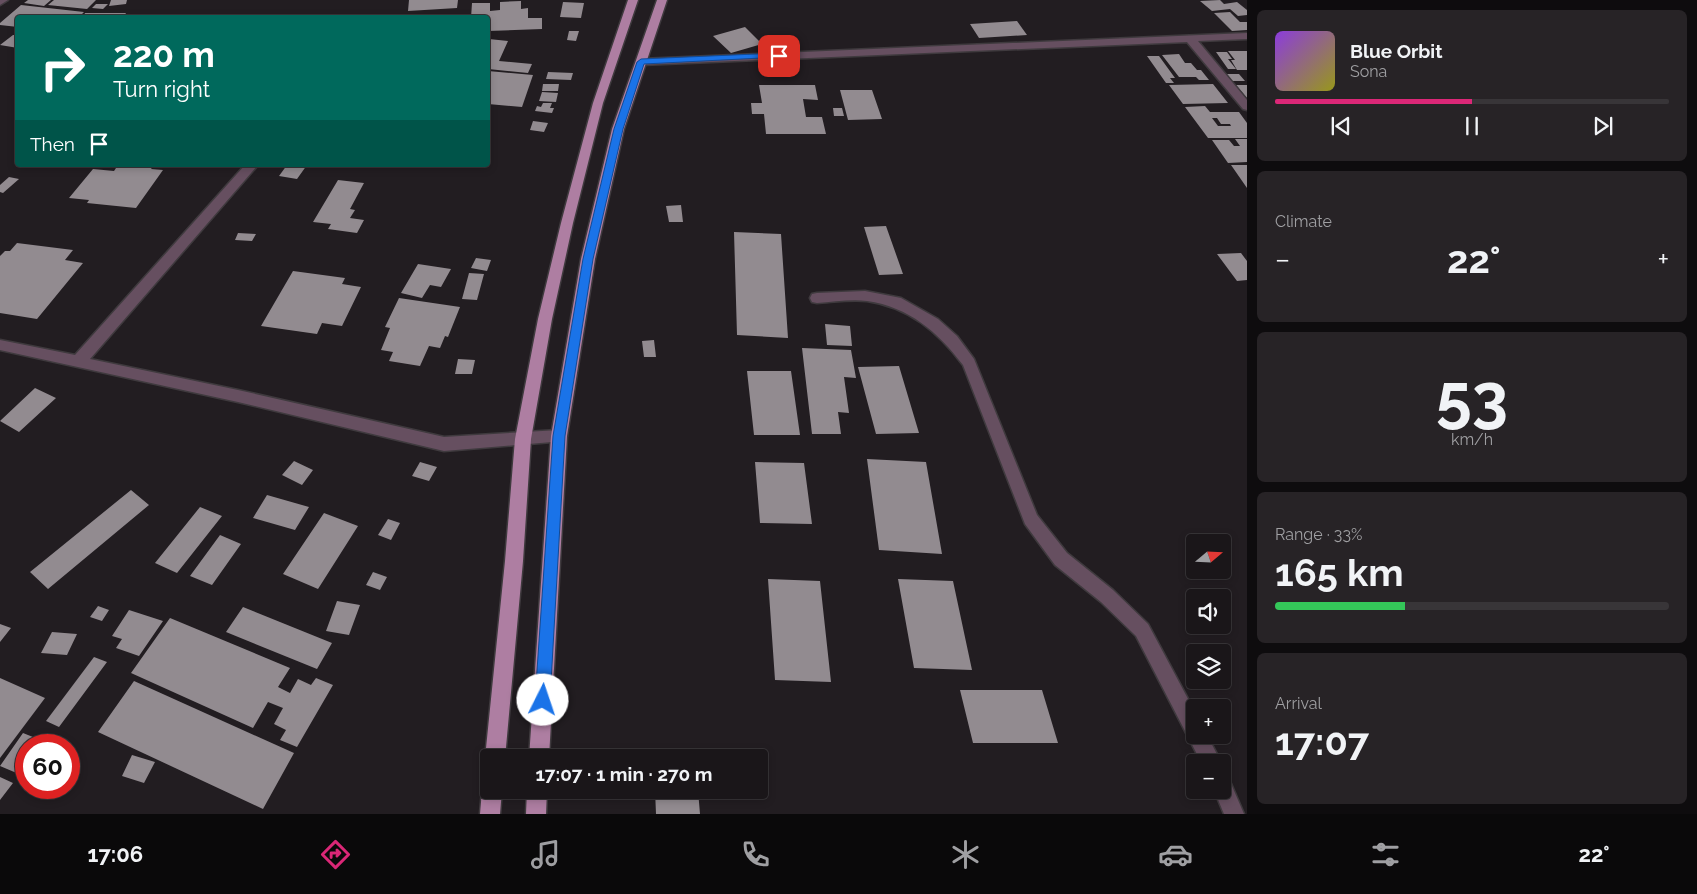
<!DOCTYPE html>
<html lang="en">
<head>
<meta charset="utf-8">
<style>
	body { margin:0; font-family:Raleway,sans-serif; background:#272326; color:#f1f3f6; height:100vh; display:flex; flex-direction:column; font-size:19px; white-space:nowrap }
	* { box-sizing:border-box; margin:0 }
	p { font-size:16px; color:#9f9fa2 }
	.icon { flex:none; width:28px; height:28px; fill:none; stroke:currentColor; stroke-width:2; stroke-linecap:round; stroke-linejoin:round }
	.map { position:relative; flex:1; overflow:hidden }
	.panel { display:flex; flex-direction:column; gap:10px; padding:10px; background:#0e0c0e; width:450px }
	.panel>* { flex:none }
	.banner { position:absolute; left:15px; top:15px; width:475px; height:152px; border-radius:5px; box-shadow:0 2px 8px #0003,0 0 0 1px #383538; background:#00695c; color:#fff; overflow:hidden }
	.needle { width:32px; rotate:71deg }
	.buttons { position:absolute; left:1186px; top:534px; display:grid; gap:10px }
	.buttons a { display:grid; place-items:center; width:45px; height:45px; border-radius:5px; background:#1a1619; box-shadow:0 2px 8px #0003,0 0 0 1px #383538; font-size:25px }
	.speed { position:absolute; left:15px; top:734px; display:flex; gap:10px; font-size:25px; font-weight:700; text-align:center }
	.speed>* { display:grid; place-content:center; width:65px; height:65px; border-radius:50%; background:#1a1619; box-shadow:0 2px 8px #0003,0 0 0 1px #383538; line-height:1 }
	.speed .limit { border:8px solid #d22; background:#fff; color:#111 }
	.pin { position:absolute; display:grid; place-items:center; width:42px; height:42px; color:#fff; margin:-21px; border-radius:10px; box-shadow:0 2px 8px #0006 }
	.me { position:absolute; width:55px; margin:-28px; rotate:4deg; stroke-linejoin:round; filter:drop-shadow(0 0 4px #0008) }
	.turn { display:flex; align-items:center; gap:18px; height:105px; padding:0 15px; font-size:22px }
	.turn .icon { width:65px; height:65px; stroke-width:2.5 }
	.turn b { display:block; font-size:35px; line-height:42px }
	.then { display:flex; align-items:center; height:48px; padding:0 15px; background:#0003; gap:10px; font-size:19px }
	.big { font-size:38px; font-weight:700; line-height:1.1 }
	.panel .card { flex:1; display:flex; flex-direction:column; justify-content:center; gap:8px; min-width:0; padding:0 18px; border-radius:8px; background:#272326 }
	.panel .dial { align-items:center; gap:0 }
	.dial b { font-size:65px; line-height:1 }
	.song { display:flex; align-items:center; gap:15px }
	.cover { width:60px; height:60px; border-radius:8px; background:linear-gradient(135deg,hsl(270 70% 55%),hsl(60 70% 35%)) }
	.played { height:5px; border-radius:2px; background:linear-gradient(90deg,#db2777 50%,#383538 50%) }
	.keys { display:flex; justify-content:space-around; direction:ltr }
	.heat { display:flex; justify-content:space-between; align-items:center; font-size:28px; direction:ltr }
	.charge { height:8px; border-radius:4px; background:linear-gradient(90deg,#34c759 33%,#383538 0) }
	.trip { position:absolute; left:480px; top:749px; width:288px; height:50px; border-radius:5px; background:#1a1619; box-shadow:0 2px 8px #0003,0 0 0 1px #383538; font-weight:700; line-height:50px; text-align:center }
	.tab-bar { display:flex; height:80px; justify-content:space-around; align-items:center; background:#0a090a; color:#9f9fa2 }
	.tab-bar .icon { width:35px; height:35px }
	.tab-bar .on { color:#db2777 }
	.tab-bar b { font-size:22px; color:#f1f3f6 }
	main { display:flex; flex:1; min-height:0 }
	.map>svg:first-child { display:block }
	.building { fill:#928b90; fill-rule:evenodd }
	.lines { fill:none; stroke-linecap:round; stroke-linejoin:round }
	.street-casing { stroke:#3f3a3e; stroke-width:3 }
	.primary-casing { stroke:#3f3a3e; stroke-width:3 }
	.street { fill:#664f60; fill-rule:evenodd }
	.primary { fill:#ae7ea2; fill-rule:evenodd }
	.route { fill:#1a73e8; stroke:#114b97 }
</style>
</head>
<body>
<main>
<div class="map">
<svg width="1247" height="814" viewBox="0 0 1247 814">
	<rect width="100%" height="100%" fill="#221d21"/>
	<path class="building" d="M28,0H51L44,6L24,3Z
		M54,0H96L87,9L48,5Z
		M111,0H127L126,4L109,6Z
		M409,0H458L457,8L408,11Z
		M1220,0L1224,4L1237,2L1247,10V15L1238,16L1230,9L1212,11L1200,1Z
		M521,1V9L528,8V18H542V29L488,31V18H471L472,3H490V11L500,10V2Z
		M563,2L584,3L581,18L560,17Z
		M96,4H108L103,9L92,8Z
		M21,5L84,12L78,18H18V27L0,25V23Z
		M1230,12L1240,22H1247V30L1232,31L1214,13Z
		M85,13H126L123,18H83Z
		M1017,21L1027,35L979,38L970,24Z
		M745,27L762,44L731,53L713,36Z
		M569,31H579L576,41L567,40Z
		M13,35H18V48L0,45Z
		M489,39L508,41L499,61L532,64L528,73L488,69Z
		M1228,51H1247V70H1237L1231,60H1235Z
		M1216,52H1227L1232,59H1228L1236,69H1228Z
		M1179,54L1185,63H1191L1197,70H1201L1209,80H1199L1196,77H1179L1162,55Z
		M1147,56H1159L1175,78H1170L1174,83H1166Z
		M488,71L533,75L522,107L488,104Z
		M548,72L573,73L571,80L546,79Z
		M1226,74H1239L1245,81H1232Z
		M543,84H559L558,91H542Z
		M1213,84L1228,103L1183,104L1169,85Z
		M759,85H815L818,100L803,99L806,117H822L826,134H766L764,114H752L751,103H762Z
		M1236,85H1247V98Z
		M840,90H872L882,119L848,120Z
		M542,92L558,93L556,102L539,101Z
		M543,103H552L550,108H554L552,113L535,111L537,106L541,107Z
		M1205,106L1210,112H1239L1247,123V138H1208L1185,107ZM1212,118H1217L1221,124H1230L1231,126H1218Z
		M833,108H842L844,116H834Z
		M533,121L548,123L544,132L530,130Z
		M1235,139H1247V162L1228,163L1212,140H1229L1234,146H1240Z
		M118,165H154L151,169L163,170L136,208L87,203L89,200L69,198L93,169L114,171Z
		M287,165H307L297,179L279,176Z
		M1231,165H1247V188Z
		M9,177L19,179L3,193L0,192V185Z
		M338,180L364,183L350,209L355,210L350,218L364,220L357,233L328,229L331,224L313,222Z
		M681,205L683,222H669L666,206Z
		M886,226L903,274L879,275L864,227Z
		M734,232L781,234L788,338L737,335Z
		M238,233L256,234L252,241L235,240Z
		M17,243L73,250L65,260L83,263L37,319L0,313V256L5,251H10Z
		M1241,253L1247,261V280L1237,281L1217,254Z
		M476,258L491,260L487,271L471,268Z
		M418,264L451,269L441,287L430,285L422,298L401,293Z
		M293,271L345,278L342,284L361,287L342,326L322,323L317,334L261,326Z
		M469,273L484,274L477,300L462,299Z
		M399,298L460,307L448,337L445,336L440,348L429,346L420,366L389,361L393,352L381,350L390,328L385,327Z
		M825,324L850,326L852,346L827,345Z
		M654,340L656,357H644L642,341Z
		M802,348L851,350L856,378L844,377L849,413L838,412L841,434H812Z
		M458,359L475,360L472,374H455Z
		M899,366L919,433L876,434L858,367Z
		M747,371H791L800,435H754Z
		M35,388L56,398L19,432L0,421Z
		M867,459L926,462L942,554L879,550Z
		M294,461L313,470L302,485L282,475Z
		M420,462L437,467L429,481L412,476Z
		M755,462L804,463L812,524L760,523Z
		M131,490L149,505L48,589L30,572Z
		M267,495L309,507L295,530L253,518Z
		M200,507L222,516L177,573L155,563Z
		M324,513L358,526L318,589L283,574Z
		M388,519L400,523L391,540L378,535Z
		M220,535L241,544L212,585L190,576Z
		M373,572L387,577L380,590L366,585Z
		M768,579L820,581L831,682L775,680Z
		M898,579L953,581L972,670L914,668Z
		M337,601L360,605L349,635L326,631Z
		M98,606L109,610L102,621L90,617Z
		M243,607L332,643L317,669L226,632Z
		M129,610L163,621L139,656L116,648L122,639L112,636Z
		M170,618L290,668L278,687L290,693L298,679L311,685L316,678L333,685L297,747L280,740L286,730L274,724L283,708L268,702L253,728L131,673Z
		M0,624L11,628L0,642Z
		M52,632L77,634L67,655L41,653Z
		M94,657L107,662L59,727L46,721Z
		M0,678L45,698L0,758Z
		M134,681L294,753L263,809L98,732Z
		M960,690H1042L1058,743H973Z
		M23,733L53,745H26V777L0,766Z
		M132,755L155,762L144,783L122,776Z
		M0,777L13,783L0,800Z
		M655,790H698L700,814H656Z"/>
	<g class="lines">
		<defs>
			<path id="street" d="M0,0H8L0,5Z
				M1247,33V39L1198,41L1247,100V110L1243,109L1187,42L641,65L636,62L641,59Z
				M245,165H258L90,359L238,390L444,437L559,430L564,431L567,436L564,441L444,451L238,402L0,350V340L75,355Z
				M865,291L901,298L938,319L957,336L974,359L1037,515L1067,553L1113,590L1148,624L1195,712V735H1207L1221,762H1201L1136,636L1101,602L1055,565L1025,524L963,365C938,332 909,307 867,301C851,299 833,302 817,303L812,302L810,298L812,294L817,293Z
				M1222,776L1229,779L1244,814H1224L1214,790H1222Z"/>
			<path id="primary" d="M628,0H638L603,103L573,223L552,319L531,439L523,561L505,758H489V765L485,758L505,561L515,439L538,319L561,223L593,103Z
				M657,0H667L624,129L595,259L567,436L549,758H529L551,436L581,259L612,129Z
				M489,781V790H502L500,814H480L482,790L485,783Z
				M527,790H547L546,814H526Z"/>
		</defs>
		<use href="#street" class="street-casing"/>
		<use href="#primary" class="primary-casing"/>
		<use href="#street" class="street"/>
		<use href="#primary" class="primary"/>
	</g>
	<path class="route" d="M779,53L781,54V57L644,64L623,129L593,259L565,436L550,700L548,705L543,707L538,705L535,700L553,436L583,259L614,129L637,62L641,59Z"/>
</svg>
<div class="buttons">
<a><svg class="needle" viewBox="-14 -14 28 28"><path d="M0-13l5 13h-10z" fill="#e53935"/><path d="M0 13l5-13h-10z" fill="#9f9fa2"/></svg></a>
<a><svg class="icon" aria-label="sound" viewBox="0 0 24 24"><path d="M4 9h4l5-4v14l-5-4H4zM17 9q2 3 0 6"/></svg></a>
<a><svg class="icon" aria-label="layers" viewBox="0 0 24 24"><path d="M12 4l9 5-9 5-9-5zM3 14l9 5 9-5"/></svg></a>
<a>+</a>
<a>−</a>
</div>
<div class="speed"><div class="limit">60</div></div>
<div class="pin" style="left:779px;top:56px;background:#d93025"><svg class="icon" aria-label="arrive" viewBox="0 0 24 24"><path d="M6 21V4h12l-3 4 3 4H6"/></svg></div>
<svg class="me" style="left:543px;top:700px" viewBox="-20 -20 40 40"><circle r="19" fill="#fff"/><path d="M0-13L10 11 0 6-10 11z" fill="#1a73e8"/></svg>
<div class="trip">17:07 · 1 min · 270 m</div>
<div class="banner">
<div class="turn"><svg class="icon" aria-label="right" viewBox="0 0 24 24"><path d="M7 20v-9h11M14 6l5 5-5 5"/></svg><div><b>220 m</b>Turn right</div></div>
<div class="then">Then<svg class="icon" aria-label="arrive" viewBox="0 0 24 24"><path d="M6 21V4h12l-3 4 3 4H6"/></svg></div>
</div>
</div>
<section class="panel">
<div class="card">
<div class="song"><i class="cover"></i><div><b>Blue Orbit</b><p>Sona</p></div></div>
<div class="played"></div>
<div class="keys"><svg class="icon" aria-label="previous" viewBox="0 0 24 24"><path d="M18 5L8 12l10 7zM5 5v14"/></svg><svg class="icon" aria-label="pause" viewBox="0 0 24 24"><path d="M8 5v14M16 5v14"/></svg><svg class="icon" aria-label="next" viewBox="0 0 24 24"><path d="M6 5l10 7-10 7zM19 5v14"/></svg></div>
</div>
<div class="card"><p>Climate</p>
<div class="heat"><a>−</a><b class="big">22°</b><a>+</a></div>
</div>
<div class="card dial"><b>53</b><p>km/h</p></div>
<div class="card"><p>Range · 33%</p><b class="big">165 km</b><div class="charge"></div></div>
<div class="card"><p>Arrival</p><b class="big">17:07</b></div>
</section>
</main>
<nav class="tab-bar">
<b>17:06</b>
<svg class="icon on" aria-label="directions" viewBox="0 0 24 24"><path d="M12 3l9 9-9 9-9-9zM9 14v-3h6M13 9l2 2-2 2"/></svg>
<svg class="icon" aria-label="music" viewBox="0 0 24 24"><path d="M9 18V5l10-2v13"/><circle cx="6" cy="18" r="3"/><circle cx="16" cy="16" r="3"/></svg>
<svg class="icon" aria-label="phone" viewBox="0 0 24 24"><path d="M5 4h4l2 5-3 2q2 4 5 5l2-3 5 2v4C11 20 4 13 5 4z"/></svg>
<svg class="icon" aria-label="climate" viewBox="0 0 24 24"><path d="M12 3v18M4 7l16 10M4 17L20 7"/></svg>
<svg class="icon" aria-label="car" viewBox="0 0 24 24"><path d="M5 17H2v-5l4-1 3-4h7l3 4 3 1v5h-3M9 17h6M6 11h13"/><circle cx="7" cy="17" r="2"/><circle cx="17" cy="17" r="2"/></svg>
<svg class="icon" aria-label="filters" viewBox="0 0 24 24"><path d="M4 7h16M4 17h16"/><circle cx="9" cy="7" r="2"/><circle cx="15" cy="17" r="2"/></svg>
<b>22°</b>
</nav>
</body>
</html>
